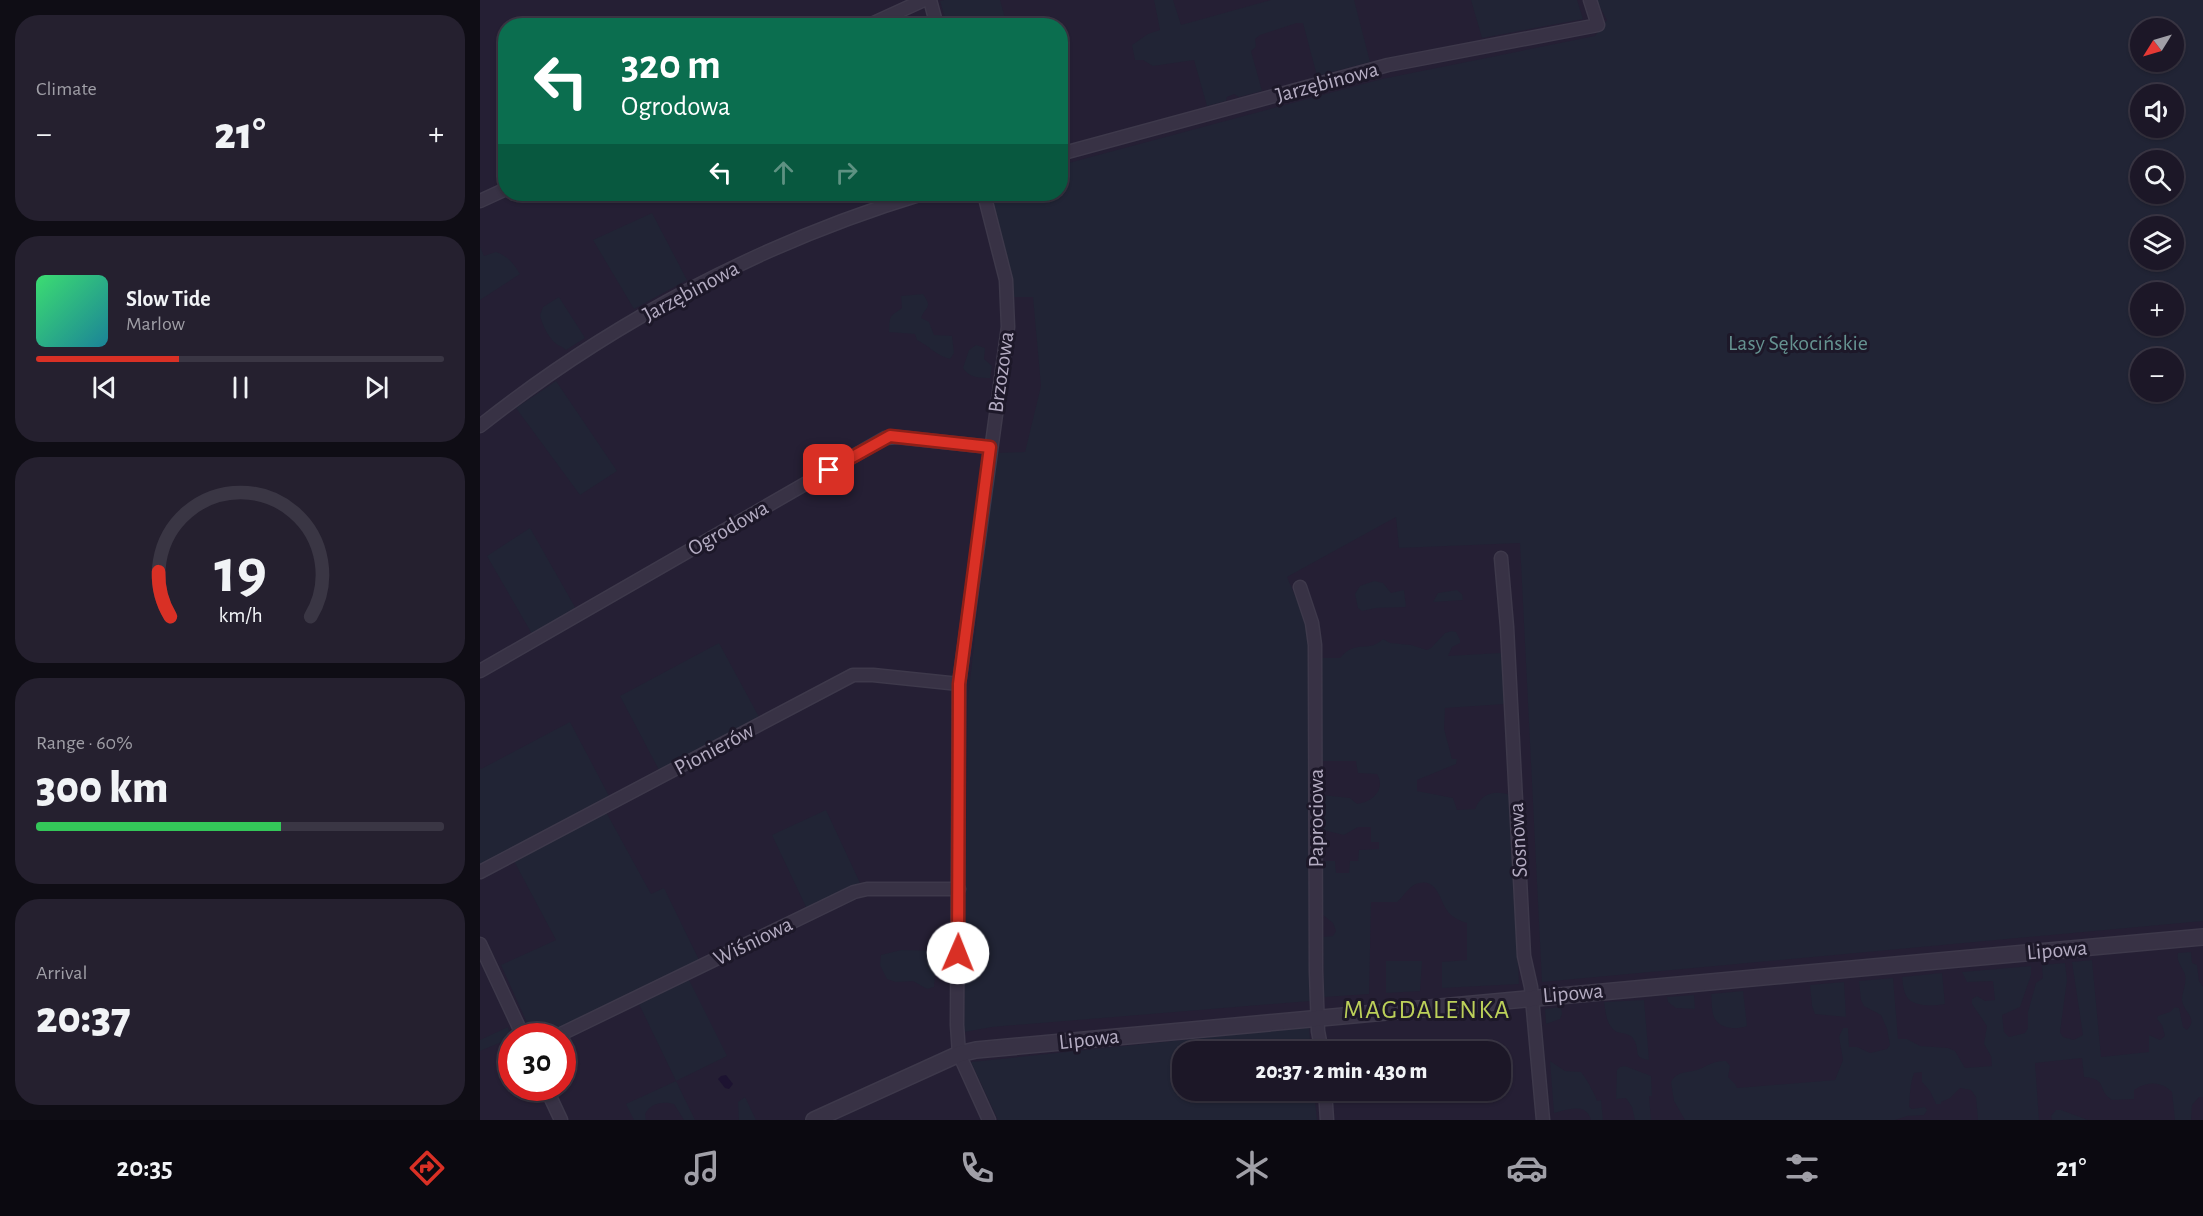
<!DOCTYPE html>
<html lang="en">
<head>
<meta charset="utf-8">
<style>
	body { margin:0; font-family:"Alegreya Sans",sans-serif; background:#25202f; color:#f1f3f6; height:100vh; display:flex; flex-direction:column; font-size:22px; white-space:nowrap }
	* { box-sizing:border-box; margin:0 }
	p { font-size:20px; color:#a09fa7 }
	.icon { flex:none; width:33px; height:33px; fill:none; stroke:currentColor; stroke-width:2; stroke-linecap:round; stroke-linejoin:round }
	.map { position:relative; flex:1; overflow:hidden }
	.drawer { display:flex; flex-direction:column; gap:15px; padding:15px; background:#0f0d15; width:480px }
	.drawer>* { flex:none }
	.hud { position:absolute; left:18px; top:18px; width:570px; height:183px; border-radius:24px; box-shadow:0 2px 4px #0004,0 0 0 2px #3a3644; background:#0b6e4f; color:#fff; overflow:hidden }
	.needle { width:39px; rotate:233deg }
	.buttons { position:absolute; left:1650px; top:18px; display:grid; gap:12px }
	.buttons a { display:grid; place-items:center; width:54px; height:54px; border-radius:50%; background:#1c1727; box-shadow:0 2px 4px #0004,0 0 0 2px #3a3644; font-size:30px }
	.speed { position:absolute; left:18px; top:1023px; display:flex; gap:12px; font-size:30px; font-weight:700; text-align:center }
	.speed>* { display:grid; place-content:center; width:78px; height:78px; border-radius:50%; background:#1c1727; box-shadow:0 2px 4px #0004,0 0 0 2px #3a3644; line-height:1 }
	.speed .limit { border:9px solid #d22; background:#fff; color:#111 }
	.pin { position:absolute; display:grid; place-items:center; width:51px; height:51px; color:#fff; margin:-26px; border-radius:12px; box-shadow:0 3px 9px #0006 }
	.me { position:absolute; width:66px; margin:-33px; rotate:1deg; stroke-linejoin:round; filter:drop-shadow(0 0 4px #0008) }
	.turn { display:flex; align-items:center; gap:21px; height:126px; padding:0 24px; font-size:27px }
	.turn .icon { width:78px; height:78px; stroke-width:2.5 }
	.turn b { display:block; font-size:42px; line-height:51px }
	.lanes { display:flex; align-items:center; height:57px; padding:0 24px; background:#0003; justify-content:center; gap:30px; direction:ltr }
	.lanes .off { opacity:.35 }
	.big { font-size:45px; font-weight:800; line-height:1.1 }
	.drawer .card { flex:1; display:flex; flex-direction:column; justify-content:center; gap:9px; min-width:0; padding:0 21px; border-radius:24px; background:#25202f }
	.drawer .dial { align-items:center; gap:0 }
	.dial svg { height:156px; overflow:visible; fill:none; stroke:#3a3644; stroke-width:7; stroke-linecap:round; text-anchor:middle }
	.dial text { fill:#f1f3f6; stroke:none }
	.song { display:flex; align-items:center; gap:18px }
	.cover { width:72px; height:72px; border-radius:9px; background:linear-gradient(135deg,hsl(140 70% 55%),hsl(190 70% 35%)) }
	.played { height:6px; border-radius:3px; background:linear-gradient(90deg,#d93025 35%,#3a3644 35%) }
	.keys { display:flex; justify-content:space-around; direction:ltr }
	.heat { display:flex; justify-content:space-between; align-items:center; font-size:33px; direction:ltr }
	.charge { height:9px; border-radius:4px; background:linear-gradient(90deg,#34c759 60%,#3a3644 0) }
	.trip { position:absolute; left:692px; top:1041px; width:339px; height:60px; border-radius:24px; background:#1c1727; box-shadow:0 2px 4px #0004,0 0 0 2px #3a3644; font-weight:800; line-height:60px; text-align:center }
	.tabs { display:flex; height:96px; justify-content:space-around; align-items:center; background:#0b0910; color:#a09fa7 }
	.tabs .icon { width:42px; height:42px }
	.tabs .selected { color:#d93025 }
	.tabs b { font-size:27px; color:#f1f3f6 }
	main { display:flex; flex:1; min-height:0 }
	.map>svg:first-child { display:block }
	.green { fill:#212435; fill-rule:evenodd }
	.water { fill:#1d1331 }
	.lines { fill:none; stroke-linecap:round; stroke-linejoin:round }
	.minor-casing { stroke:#3e394b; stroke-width:15 }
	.tertiary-casing { stroke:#3e394b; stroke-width:18 }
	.minor { stroke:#383245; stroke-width:12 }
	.tertiary { stroke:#383245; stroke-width:15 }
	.route-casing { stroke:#8d1f18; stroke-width:15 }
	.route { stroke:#d93025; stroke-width:10 }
	.labels { text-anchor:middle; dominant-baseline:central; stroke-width:6; stroke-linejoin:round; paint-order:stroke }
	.street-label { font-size:22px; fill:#b4acc2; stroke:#1d1829 }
	.park-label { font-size:22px; fill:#659290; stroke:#1d1829 }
	.quarter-label { font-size:26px; letter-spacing:1.5px; fill:#bcd059; stroke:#1d1829 }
</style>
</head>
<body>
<main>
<section class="drawer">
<div class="card"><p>Climate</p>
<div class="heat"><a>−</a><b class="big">21°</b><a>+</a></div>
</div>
<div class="card">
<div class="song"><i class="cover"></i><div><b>Slow Tide</b><p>Marlow</p></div></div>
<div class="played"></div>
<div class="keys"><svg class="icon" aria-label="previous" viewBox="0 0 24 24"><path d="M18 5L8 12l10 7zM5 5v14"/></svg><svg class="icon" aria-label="pause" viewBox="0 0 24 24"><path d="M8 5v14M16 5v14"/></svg><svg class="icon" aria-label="next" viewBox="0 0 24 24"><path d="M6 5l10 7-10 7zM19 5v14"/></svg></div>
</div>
<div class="card dial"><svg viewBox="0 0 100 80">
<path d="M14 69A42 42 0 1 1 86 69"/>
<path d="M14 69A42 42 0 0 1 8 46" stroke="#d93025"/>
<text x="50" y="56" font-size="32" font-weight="700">19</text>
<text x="50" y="72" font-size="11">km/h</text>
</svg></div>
<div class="card"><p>Range · 60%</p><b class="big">300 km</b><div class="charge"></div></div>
<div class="card"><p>Arrival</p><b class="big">20:37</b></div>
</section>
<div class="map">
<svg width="1723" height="1120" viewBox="0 0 1723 1120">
	<rect width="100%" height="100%" fill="#251f34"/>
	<path class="green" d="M464,0H520L527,25H467L460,1Z
		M674,0H693L701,25L791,0H874L890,62L837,76L823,23H817L780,35L775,39L776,47L771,51L782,91L759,97L754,94L747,97L746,101L727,106L714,60L673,66L663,60H655L652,45L668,34L680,30Z
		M991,0H1097L1103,19L1002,38Z
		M1116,0H1723V921L1062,982L1040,543L919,548L916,517L807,577L825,619L830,658V1001L512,1027L484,1032L488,699L515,453L545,452L561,386L553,297H534L532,280L510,194H580L581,165L902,79L1115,36L1127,20ZM1660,28H1694V62H1660ZM1660,94H1694V128H1660ZM1660,160H1694V194H1660ZM1660,226H1694V260H1660ZM1660,292H1694V326H1660ZM1660,358H1694V392H1660Z
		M172,213L207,280L154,309L113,240Z
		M0,247L4,256L16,252C28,256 34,264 40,274L0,300Z
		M443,294C453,309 446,305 441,318L449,322L454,335L472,336L474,353L470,359C457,356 449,346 437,340L435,334L409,332C410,315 408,318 422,308L421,296Z
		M79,297L105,338L86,350C82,346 78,346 74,342C67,335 62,324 60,315L63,307Z
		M496,345L505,348L504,359L512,366L510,378C500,378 489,378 483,368L489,350Z
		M76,381L137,471L100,495L36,408Z
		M50,528L96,609L52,634L7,556Z
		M894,581L903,583L911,593L924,590L926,607L896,608L882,611L878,608L875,594L880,586Z
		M977,590L982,594L983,600L953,602L958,593Z
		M972,631L976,632L980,640V643L972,647L968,656L1022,653L1025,704L965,708L964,729L972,759H977L976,764L937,780V791L973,798L977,810L995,809C1002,793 1014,790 1030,795L1039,984L962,988V962L987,960V923C981,921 975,919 970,914C959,904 959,874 934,885C928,888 923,897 917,902H891L889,994L844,997L843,937L853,936L856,931L853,923L843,915V861H855L856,873H869L870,861H878L879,850L899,849V842H891V827H878L864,835L843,830L842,795L870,798L877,804C893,802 906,789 897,774L878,773L876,761H842V658H860C877,638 888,654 903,639L910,643L931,645L947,650L951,648L965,633Z
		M239,643L279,717L179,770L140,696Z
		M90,722L129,796L0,865V768L1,769Z
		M346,810L380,883L327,909L292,835Z
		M126,812L171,894L184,888L219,960L62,1036H53L21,965L76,940L34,861Z
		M421,950L459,951L461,956L456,964L454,987L447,989L433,981L416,982L407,979L400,965L401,955Z
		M1711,952L1712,963L1717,965L1719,981L1723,987V1097H1719L1712,1105L1711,1120H1695L1692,1092C1681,1081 1667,1081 1654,1090V1099L1632,1100C1616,1090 1629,1079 1604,1077L1602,1058L1555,1063L1559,1120H1498L1496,1097L1491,1090L1480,1088L1470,1098L1461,1102V1104H1456L1450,1091L1442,1082V1072L1434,1073C1430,1084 1430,1095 1429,1107L1432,1109L1445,1107L1447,1110L1444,1115L1427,1116L1415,1120H1205L1194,1101L1191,1082C1197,1071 1206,1073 1217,1070C1227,1066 1234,1060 1246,1061L1250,1066L1248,1077L1255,1084L1257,1088L1355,1080L1363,1060L1359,1037L1363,1028H1368L1369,1047H1377L1390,1053L1407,1049L1410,1045L1407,1029L1401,1015L1384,1006L1381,1000L1379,981L1413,978L1418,1039H1427L1440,1046L1468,1048L1475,1051L1485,1068L1512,1066L1511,1056L1504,1044L1507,1026L1492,1004V999L1497,996L1505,1001L1515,1000L1513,981L1487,982L1482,972L1551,966V975L1540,1007L1522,1015L1524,1032L1529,1037L1545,1033L1548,1028V1012L1556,983L1563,978L1562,965L1585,963L1587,980L1580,1032L1583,1037L1594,1040L1603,1035L1592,962L1612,960L1621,1057L1669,1052V1035L1680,1040L1685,1036L1682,1025L1677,1019L1678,1016L1690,1012L1695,1007L1699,1008L1703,1027L1707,1030C1719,1018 1703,1012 1702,1000C1702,991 1707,984 1705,975C1703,967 1696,963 1698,953Z
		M906,961H942L940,991L906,993Z
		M1462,973L1465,1004C1454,1006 1433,1007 1427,997C1423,991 1423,983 1422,977Z
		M209,980L247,1056L196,1081L215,1120H204L194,1104C182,1101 171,1103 165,1114L166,1120H154L146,1104L196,1081L159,1004Z
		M1364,982L1366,1017L1335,1014L1332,1006L1330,985Z
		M1263,991L1267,1026C1257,1030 1241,1029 1235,1019C1231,1012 1232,1001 1231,994Z
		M1214,995L1215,1009L1196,1008L1188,1002L1187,997Z
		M1164,1000L1169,1060C1151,1057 1161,1051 1154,1040C1151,1033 1143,1034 1137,1032C1126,1026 1126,1013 1124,1002Z
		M1081,1007L1082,1014L1080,1019L1066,1024L1065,1009Z
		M28,1027L31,1038L0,1051V1040Z
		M829,1027L831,1051L702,1052V1090L834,1091L837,1120H518L491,1062Z
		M1070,1061L1085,1071L1101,1072C1105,1076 1116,1096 1117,1101L1121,1100L1123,1120H1111C1106,1102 1088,1110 1074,1113Z
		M1145,1066L1171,1076L1172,1096H1169L1171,1120H1155L1152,1107L1146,1098L1136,1099L1137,1070L1140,1067Z
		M265,1097L276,1120H259L258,1102Z
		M1576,1110H1581L1608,1120H1572L1571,1116Z"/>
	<path class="water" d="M246,1075L253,1084L249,1089L245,1088L238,1079L241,1076Z"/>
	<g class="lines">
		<defs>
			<path id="minor" d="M450,0L457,26
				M387,26L444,0
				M580,154L908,65L1118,25L1110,0
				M504,194L526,280L528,327L479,684L477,1025L479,1054L509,1120
				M0,201L26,189
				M0,426C131,322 283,242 442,194
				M1021,558L1027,627L1044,956L1051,987L1063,1120
				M820,587L832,623L835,645L836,971L838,1031L842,1052
				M0,671L405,438L417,437L510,447
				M0,872L373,675H393L479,684
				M0,944L43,1036
				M77,1036L374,892L387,889H479
				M66,1088L81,1120
				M845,1090L847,1120"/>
			<path id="tertiary" d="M334,1120L479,1054L496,1050C905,1010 1314,974 1723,937"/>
		</defs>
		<use href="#minor" class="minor-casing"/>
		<use href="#tertiary" class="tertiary-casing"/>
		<use href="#minor" class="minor"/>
		<use href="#tertiary" class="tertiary"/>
	</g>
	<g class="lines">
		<defs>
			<path id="route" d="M349,470L410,436L510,447L479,684L478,953"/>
		</defs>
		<use href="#route" class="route-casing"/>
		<use href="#route" class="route"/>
	</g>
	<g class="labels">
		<g class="street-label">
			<text transform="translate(847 82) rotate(-15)">Jarzębinowa</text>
			<text transform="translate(211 291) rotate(-28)">Jarzębinowa</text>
			<text transform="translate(521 372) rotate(-82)">Brzozowa</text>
			<text transform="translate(248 528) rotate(-30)">Ogrodowa</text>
			<text transform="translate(234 749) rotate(-28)">Pionierów</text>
			<text transform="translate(836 818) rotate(-90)">Paprociowa</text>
			<text transform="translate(1038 840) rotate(-93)">Sosnowa</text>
			<text transform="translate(273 941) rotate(-26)">Wiśniowa</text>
			<text transform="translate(1577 950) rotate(-5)">Lipowa</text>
			<text transform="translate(1093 993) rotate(-5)">Lipowa</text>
			<text transform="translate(609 1039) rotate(-6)">Lipowa</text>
		</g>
		<g class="park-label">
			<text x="1318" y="343">Lasy Sękocińskie</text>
		</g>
		<g class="quarter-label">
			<text x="947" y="1010">MAGDALENKA</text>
		</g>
	</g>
</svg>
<div class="buttons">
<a><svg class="needle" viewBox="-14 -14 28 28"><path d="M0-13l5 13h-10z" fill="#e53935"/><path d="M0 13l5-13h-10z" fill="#a09fa7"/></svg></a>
<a><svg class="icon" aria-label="sound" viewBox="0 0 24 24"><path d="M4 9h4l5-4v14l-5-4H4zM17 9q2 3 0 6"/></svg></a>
<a><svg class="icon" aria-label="search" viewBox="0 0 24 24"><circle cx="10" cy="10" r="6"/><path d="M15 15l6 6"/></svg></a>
<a><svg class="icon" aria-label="layers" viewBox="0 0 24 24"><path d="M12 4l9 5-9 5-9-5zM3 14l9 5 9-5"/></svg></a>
<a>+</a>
<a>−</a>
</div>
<div class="speed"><div class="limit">30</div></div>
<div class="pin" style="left:349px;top:470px;background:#d93025"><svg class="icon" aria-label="arrive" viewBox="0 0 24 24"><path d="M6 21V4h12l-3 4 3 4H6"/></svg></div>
<svg class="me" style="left:478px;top:953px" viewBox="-20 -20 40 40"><circle r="19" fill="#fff"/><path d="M0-13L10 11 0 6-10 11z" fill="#d93025"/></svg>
<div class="trip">20:37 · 2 min · 430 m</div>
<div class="hud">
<div class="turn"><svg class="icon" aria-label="left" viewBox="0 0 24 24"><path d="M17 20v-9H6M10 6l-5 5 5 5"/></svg><div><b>320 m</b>Ogrodowa</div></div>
<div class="lanes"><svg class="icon" aria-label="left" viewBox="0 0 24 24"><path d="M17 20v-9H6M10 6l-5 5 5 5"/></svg><svg class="icon off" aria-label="ahead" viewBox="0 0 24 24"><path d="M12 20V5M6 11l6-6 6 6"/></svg><svg class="icon off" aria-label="right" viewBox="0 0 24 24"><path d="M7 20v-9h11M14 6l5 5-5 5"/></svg></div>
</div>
</div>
</main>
<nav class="tabs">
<b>20:35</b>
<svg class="icon selected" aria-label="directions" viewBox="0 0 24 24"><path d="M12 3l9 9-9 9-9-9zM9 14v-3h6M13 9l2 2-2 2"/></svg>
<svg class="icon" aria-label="music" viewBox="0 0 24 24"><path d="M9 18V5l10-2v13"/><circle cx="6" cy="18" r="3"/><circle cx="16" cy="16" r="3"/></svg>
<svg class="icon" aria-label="phone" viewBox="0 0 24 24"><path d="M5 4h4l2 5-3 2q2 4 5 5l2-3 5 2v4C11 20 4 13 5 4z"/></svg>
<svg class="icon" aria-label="climate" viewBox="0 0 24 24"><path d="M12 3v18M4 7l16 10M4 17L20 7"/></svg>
<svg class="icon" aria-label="car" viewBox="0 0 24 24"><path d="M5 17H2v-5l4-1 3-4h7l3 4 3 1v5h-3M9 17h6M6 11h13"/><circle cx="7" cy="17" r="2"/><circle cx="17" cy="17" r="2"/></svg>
<svg class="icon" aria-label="filters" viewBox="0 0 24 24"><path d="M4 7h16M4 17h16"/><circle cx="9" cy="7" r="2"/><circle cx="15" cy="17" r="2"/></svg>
<b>21°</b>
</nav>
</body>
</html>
